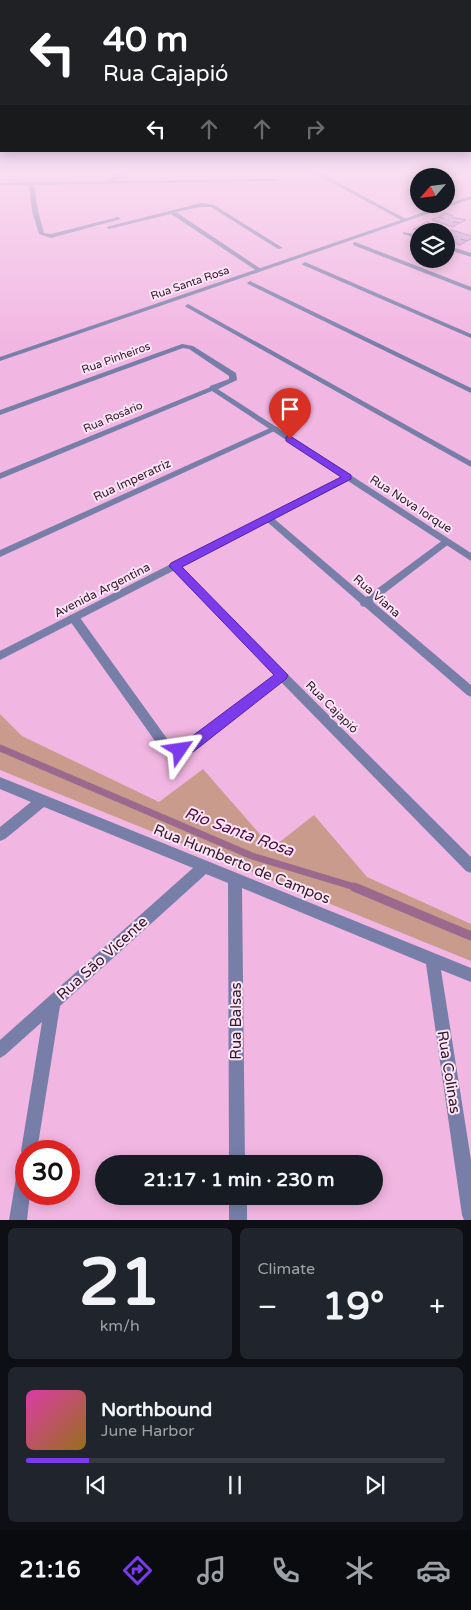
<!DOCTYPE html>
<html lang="en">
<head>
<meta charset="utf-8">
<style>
	body { margin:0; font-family:"Varela Round",sans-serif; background:#20242c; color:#f1f3f6; height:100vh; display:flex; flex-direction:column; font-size:19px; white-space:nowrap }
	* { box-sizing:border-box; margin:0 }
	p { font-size:16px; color:#9ea1a6 }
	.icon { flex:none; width:28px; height:28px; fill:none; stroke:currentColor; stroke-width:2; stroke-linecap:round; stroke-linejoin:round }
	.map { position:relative; height:1220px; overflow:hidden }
	.details { display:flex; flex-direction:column; gap:8px; padding:8px; background:#0d0f14; flex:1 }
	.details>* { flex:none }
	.top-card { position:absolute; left:0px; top:0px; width:471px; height:152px; box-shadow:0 2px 12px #0003; background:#202124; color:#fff; overflow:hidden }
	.needle { width:32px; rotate:242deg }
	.tools { position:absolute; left:410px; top:168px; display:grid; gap:10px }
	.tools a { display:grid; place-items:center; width:45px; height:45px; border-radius:50%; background:#171b24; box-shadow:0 2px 12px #0003; font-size:25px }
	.speed { position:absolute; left:15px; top:1140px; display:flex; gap:10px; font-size:25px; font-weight:700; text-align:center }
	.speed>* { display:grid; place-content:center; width:65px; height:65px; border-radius:50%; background:#171b24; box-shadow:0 2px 12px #0003; line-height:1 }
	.speed .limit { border:8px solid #d22; background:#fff; color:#111 }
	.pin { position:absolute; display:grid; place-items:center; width:42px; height:42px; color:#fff; margin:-51px -21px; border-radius:50% 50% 50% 0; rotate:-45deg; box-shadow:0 0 5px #0007 }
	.pin .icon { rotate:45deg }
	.me { position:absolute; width:55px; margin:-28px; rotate:58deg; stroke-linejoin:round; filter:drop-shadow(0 0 4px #0008) }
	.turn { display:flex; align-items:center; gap:18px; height:105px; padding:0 20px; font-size:22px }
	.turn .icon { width:65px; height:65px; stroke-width:2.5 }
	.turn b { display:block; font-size:35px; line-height:42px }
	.lanes { display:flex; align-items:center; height:48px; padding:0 20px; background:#0003; justify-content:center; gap:25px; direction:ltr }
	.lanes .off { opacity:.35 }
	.big { font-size:38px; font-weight:700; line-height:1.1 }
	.details .tile { flex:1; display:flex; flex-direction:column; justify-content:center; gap:8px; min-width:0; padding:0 18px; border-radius:8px; background:#20242c }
	.details .dial { align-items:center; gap:0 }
	.dial b { font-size:65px; line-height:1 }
	.song { display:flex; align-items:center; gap:15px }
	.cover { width:60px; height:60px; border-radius:8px; background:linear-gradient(135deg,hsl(320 70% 55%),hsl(40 70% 35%)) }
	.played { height:5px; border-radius:2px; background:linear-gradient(90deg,#7c3aed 15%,#363941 15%) }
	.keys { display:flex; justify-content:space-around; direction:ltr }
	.heat { display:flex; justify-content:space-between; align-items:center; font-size:28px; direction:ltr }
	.details .tiles { flex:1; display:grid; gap:8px; grid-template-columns:1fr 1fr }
	.tile:last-child { grid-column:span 2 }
	.trip { position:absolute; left:95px; top:1155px; width:288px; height:50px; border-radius:25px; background:#171b24; box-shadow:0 2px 12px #0003; font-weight:700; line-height:50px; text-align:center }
	.tab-bar { display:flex; height:80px; justify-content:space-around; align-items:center; background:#090b0e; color:#9ea1a6 }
	.tab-bar .icon { width:35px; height:35px }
	.tab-bar .current { color:#7c3aed }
	.tab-bar b { font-size:22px; color:#f1f3f6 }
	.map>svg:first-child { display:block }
	.green { fill:#c99b8d }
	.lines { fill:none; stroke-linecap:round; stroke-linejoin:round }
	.stream-far1 { stroke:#9b688e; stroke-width:7 }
	.stream { stroke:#9b688e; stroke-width:9 }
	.building { fill:#c7a1d6; stroke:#9972a8 }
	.minor { fill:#777fa9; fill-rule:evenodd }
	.tertiary { fill:#777fa9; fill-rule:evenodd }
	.route { fill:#7c3aed; stroke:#51269a }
	.labels { text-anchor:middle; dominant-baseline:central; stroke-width:4; stroke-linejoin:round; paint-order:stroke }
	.far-street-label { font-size:11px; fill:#30192a; stroke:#fde4f6 }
	.street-label { font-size:12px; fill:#30192a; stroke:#fde4f6 }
	.near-street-label { font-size:15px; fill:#30192a; stroke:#fde4f6 }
	.near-water-label { font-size:16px; font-style:italic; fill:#4d0c42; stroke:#fde4f6 }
</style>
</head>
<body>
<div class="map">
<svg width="471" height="1220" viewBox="0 0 471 1220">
	<rect width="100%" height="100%" fill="#f2b6e2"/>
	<path class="green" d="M0,714L22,736L159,802L203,769L272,848L314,815L367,877L471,924V961L0,770Z"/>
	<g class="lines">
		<path class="stream-far1" d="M0,748L252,856L358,888"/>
		<path class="stream" d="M354,887L471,936"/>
	</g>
	<path class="building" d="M445,213L453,216L452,217L466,220L460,223L453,222L459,223L453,227L432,220L438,217L444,219L439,216Z
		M427,222L437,227L448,229L444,231H420L413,229L420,226L426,228L421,225Z
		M452,230L471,236V239L467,241L461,239L467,241L460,245L451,242L453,241L446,240V234L452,235L446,233Z"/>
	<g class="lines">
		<path class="minor" d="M123,172H129L114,181L277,179L279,180L277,181L34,185L38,211L44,233L51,234L118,217L121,219L51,238L39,234L32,211L29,185H0V183L106,181Z
			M229,172H239L231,174Z
			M312,172H318L408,220L403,221Z
			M201,203L214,205L283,248L278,249L211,207H201L176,212L261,269V271H257L171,214L109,229L106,227Z
			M403,232L419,235V239L403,234Z
			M355,242L471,287V291L353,245V243Z
			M446,245L471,253V257L446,249Z
			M305,262L471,334V338L303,265L302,264Z
			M250,281L471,388V393L248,284L247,283Z
			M188,304L471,461V467L186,307L185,306Z
			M182,344L193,346L236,373L237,380L216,390H210V386L229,379V376L189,349L183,348L0,415V410Z
			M272,427H278L279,429L0,557V550Z
			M268,515L271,516L366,597L443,540H449L451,542L449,544L373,602L471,685V697L467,695L365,607L361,606L360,603L265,520L264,518L265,516Z
			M174,563L177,564L471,857V873L466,871L281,682L192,751L176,755L160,748L70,621L69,618L70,615H78L168,740L176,744L184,743L275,675L171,568L169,566Z
			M0,777L471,968V982L441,970L471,1160V1220H464L462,1215L426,964L242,888L245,1164H229L228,883L206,874L60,1006L37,1151H26V1194H30L27,1220H9L18,1166L20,1160L25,1158L23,1157L21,1151L42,1022L5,1055L0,1058V1040L193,868L44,807L5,839L0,841V827L31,802L0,789Z
			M229,1196H247V1220H229Z"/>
		<path class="tertiary" d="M471,196V199L0,361V357Z
			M213,386L471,553V561L348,481L0,660V651L342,477L212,391L0,479V473Z"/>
	</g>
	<linearGradient id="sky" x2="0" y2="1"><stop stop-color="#8996c4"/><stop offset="0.5" stop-color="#f9def2"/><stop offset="1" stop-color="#f9def2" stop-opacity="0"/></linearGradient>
	<rect width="471" height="343" fill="url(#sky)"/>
	<path class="route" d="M290,436L351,475V479L182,567L288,675L286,679L193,752L180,756L175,755L173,750L175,746L183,743L274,675L169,566L171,563L341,477L286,441V437Z"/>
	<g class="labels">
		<g class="far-street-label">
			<text transform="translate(190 283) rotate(-19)">Rua Santa Rosa</text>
			<text transform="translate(116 358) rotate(-20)">Rua Pinheiros</text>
			<text transform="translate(113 417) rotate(-23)">Rua Rosário</text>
		</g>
		<g class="street-label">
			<text transform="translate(132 480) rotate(-25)">Rua Imperatriz</text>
			<text transform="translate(411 504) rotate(33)">Rua Nova Iorque</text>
			<text transform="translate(102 590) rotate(-27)">Avenida Argentina</text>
			<text transform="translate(377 596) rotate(41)">Rua Viana</text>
			<text transform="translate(332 707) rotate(45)">Rua Cajapió</text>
		</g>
		<g class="near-street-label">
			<text transform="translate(242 864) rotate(22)">Rua Humberto de Campos</text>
			<text transform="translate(102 958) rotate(-42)">Rua São Vicente</text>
			<text transform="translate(236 1021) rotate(-90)">Rua Balsas</text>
			<text transform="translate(449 1072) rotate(81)">Rua Colinas</text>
		</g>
		<g class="near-water-label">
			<text transform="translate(239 832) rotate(20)">Rio Santa Rosa</text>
		</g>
	</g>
</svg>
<div class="tools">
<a><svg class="needle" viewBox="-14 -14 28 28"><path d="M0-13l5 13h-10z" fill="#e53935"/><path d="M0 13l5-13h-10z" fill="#9ea1a6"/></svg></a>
<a><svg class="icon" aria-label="layers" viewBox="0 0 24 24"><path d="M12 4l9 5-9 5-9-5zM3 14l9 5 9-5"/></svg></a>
</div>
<div class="speed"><div class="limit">30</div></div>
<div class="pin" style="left:290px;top:439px;background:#d93025"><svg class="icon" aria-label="arrive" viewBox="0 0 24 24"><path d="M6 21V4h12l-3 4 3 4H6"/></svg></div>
<svg class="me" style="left:180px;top:750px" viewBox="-20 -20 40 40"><path d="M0-17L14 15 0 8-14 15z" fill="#7c3aed" stroke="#fff" stroke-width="4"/></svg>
<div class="trip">21:17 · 1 min · 230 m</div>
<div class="top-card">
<div class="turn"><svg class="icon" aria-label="left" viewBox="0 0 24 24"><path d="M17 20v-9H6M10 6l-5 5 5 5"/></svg><div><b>40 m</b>Rua Cajapió</div></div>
<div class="lanes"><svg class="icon" aria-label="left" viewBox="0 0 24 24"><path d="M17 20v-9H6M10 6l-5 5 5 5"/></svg><svg class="icon off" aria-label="ahead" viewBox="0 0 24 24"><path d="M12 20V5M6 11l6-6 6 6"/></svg><svg class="icon off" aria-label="ahead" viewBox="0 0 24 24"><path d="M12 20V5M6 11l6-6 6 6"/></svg><svg class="icon off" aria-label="right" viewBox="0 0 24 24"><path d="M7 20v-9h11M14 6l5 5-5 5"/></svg></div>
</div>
</div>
<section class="details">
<div class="tiles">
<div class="tile dial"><b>21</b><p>km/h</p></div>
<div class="tile"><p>Climate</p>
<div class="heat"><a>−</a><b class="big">19°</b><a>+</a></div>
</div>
<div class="tile">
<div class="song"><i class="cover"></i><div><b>Northbound</b><p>June Harbor</p></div></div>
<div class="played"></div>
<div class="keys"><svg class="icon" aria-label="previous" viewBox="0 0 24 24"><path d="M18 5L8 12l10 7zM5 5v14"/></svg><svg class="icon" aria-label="pause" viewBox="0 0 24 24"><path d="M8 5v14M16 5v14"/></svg><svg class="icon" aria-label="next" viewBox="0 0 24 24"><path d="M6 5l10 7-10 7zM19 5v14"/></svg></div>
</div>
</div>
</section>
<nav class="tab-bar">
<b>21:16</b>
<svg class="icon current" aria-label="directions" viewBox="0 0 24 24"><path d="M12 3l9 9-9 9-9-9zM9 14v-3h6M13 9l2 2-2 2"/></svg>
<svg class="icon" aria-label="music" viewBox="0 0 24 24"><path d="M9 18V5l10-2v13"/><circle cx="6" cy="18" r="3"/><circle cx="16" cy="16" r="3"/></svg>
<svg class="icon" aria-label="phone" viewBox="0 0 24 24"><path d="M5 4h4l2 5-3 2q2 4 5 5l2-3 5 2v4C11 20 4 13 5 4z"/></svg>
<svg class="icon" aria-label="climate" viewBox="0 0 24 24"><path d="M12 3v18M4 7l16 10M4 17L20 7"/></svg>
<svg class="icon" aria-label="car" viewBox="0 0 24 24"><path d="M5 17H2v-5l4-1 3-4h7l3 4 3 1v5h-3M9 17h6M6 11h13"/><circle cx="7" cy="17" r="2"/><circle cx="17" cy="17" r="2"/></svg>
</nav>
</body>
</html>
